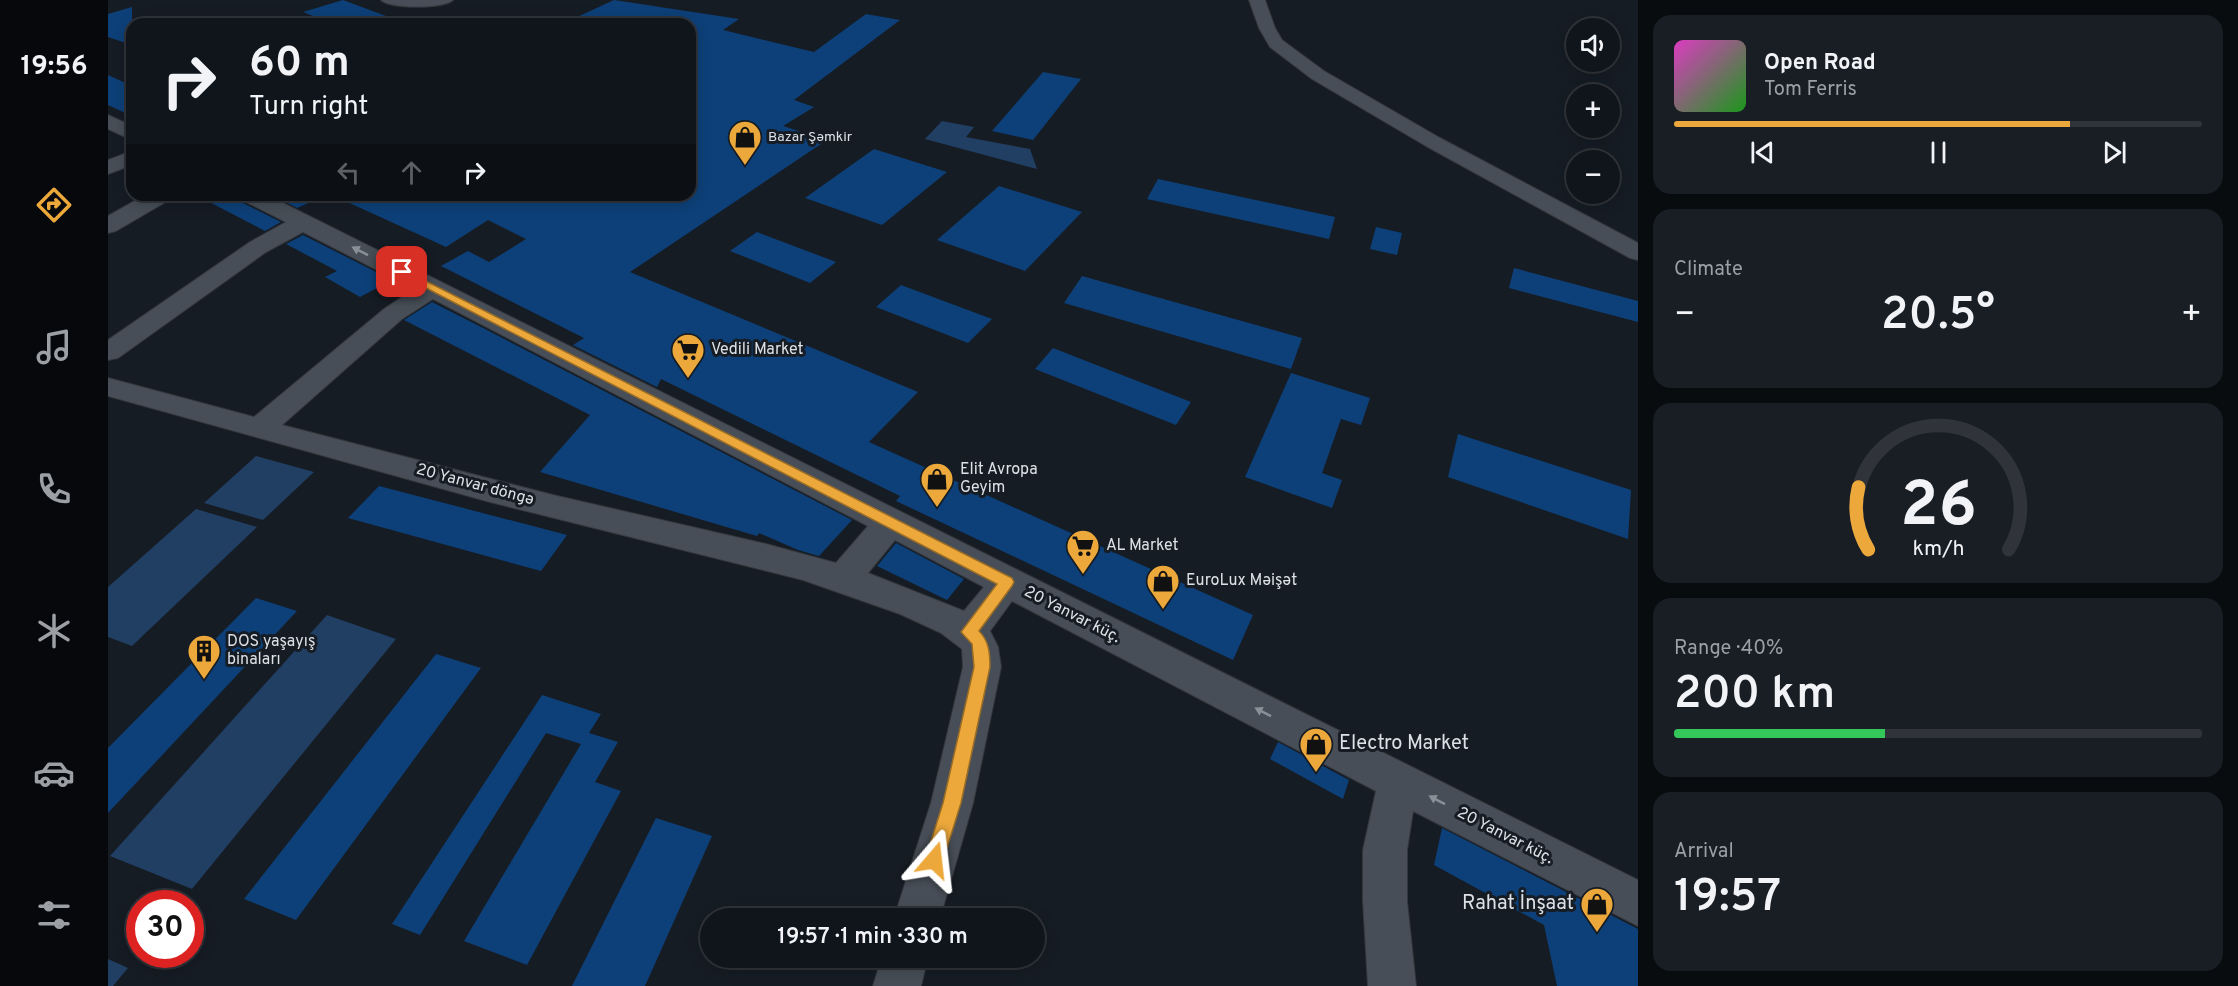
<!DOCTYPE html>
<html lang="en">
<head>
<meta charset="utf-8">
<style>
	body { margin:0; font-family:Overpass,sans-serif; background:#191e24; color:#f1f3f6; height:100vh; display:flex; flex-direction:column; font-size:22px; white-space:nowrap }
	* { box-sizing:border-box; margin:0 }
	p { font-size:20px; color:#9c9fa3 }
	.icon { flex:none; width:33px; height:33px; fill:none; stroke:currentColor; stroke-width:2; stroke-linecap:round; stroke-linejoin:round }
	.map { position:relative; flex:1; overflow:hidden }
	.sheet { display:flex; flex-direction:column; gap:15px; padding:15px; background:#090c0f; width:600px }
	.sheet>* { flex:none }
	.hud { position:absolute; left:18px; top:18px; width:570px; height:183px; border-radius:18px; box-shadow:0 3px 15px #0003,0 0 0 2px #30343a; background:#10151b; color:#f1f3f6; overflow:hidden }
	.tools { position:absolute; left:1458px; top:18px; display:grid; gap:12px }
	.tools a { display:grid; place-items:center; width:54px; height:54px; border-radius:50%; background:#10151b; box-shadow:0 3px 15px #0003,0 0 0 2px #30343a; font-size:30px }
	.speed { position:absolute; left:18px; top:890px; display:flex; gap:12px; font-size:30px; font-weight:700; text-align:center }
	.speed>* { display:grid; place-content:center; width:78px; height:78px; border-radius:50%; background:#10151b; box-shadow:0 3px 15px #0003,0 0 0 2px #30343a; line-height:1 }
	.speed .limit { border:9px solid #d22; background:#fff; color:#111 }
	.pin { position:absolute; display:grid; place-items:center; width:51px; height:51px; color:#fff; margin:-26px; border-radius:12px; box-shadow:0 3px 9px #0006 }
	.me { position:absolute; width:66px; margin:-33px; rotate:17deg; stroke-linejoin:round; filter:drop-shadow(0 0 4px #0008) }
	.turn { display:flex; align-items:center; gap:21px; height:126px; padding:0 24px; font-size:27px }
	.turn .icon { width:78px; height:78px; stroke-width:2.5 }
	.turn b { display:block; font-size:42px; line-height:51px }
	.lanes { display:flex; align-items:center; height:57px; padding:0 24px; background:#0003; justify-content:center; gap:30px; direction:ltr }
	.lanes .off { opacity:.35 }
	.big { font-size:45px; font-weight:600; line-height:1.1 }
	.sheet .card { flex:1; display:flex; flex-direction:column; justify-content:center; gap:9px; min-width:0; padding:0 21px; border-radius:18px; background:#191e24 }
	.sheet .dial { align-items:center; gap:0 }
	.dial svg { height:156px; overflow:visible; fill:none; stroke:#30343a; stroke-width:7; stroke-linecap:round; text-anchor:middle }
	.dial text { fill:#f1f3f6; stroke:none }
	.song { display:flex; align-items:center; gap:18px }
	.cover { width:72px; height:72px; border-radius:9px; background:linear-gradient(135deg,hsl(310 70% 55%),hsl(120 70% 35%)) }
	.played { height:6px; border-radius:3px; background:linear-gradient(90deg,#eda83b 75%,#30343a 75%) }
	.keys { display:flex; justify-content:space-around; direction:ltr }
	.heat { display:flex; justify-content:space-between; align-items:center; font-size:33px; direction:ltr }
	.charge { height:9px; border-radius:4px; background:linear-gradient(90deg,#34c759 40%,#30343a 0) }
	.trip { position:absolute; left:592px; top:908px; width:345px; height:60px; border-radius:30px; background:#10151b; box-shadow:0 3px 15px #0003,0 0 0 2px #30343a; font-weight:600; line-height:60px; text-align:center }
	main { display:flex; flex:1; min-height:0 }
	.tab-bar { display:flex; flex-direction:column; width:108px; justify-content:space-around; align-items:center; background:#06080b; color:#9c9fa3 }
	.tab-bar .icon { width:42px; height:42px }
	.tab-bar .selected { color:#eda83b }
	.tab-bar b { font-size:27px; color:#f1f3f6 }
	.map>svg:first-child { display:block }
	.green { fill:#213e63 }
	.building { fill:#0d4078 }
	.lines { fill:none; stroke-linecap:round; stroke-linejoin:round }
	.minor-casing { stroke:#33373d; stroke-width:2 }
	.minor { fill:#474e57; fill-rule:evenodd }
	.oneway { fill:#8a9098 }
	.route { fill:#eda83b; stroke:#9a6d26; stroke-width:1.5 }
	.labels { text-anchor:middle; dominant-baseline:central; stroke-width:6; stroke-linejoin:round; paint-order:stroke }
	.far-poi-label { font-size:14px; fill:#dde1e7; stroke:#161c24; text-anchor:start }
	.poi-label { font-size:16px; fill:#dde1e7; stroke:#161c24; text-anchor:start }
	.street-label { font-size:16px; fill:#dde1e7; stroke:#161c24 }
	.near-poi-label { font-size:20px; fill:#dde1e7; stroke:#161c24; text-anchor:start }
</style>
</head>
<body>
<main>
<nav class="tab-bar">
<b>19:56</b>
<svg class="icon selected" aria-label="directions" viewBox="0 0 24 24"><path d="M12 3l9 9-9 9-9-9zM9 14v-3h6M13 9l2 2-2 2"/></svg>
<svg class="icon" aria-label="music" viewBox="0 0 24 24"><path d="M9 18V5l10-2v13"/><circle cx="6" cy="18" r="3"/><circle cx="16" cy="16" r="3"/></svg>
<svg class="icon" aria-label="phone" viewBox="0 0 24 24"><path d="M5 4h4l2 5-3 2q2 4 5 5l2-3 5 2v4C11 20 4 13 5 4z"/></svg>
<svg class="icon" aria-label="climate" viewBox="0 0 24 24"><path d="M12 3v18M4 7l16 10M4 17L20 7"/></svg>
<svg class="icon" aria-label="car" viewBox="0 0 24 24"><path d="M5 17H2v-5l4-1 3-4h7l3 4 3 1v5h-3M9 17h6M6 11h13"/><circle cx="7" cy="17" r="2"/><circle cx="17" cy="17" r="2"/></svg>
<svg class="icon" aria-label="filters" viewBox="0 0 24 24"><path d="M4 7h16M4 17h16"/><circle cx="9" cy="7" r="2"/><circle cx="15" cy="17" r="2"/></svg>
</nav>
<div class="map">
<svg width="1530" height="986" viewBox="0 0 1530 986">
	<rect width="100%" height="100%" fill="#161c24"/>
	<path class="green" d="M834,121L866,127L858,137L922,149L929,169L817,139Z
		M148,456L206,472L155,520L96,503Z
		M88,509L149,527L24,646L0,637V587Z
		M219,615L288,639L84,889L2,856Z
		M0,959L20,968L5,986H0Z"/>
	<path class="building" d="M235,0L294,22V24H225L195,12Z
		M506,0L631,19L615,30L706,52L758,14L792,20L686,100L706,107L675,126L719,140L522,272L810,392L761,442L1145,615L1125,660L788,501L792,496L553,379L549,387L465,345L476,338L333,266L360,251L381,262L418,239L380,220L338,247L224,195H582V24H454Z
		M24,7V45L0,37V14Z
		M935,72L973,79L925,140L884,131Z
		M0,75L24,86V116L0,105Z
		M766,149L839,172L774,225L697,198Z
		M1050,179L1227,217L1221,239L1039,199Z
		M891,186L974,212L917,271L829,240Z
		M88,195H129L133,202L173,222L157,231Z
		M164,195H218L189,208Z
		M1268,227L1294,233L1289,255L1262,249Z
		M649,232L728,262L702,283L622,251Z
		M195,235L284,280L252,297L217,277L229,271L178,244Z
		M1406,268L1530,301V322L1401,288Z
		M974,276L1194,338L1183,369L956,303Z
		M793,285L884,319L860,343L768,307Z
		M324,302L377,329L744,520L711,556L690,550L651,533L649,536L432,472L482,415L296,320Z
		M945,348L1083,402L1068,425L927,369Z
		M1183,373L1262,398L1253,425L1233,419L1214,473L1234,480L1224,508L1137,477Z
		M1350,434L1523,490L1520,539L1340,477Z
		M271,486L459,535L433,571L240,518Z
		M788,543L856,579L839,600L769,566Z
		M148,598L189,611L0,813V748Z
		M328,654L373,668L188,920L136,899Z
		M434,695L493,714L481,733L510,742L487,782L513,791L419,965L356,941L473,744L438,733L312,935L284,924Z
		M1170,742L1241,780L1235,799L1162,759Z
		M548,818L604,836L537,986H464Z
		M1334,828L1530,929V986H1449L1436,925L1326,865Z"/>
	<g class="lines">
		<defs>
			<path id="minor" d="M273,0H345C336,9 282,9 273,0Z
				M1141,0H1157L1167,28L1174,40L1216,71L1332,138L1530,243V260L1522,258L1318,146L1204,79L1162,47L1151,28Z
				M0,115L24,126V140L0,129Z
				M24,151V165L0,174V160Z
				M37,195H64L61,200L8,231L0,233V216Z
				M131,195H159L1530,880V926L1305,811L1299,850V901L1308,986H1260L1255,901V850L1268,791L904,601L882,631L890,647L893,667L865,803L832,918H786L823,803L855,667L854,649L833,633L792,614L695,580L382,502L0,396V378L146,417L276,309L306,289L195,232L158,252L10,358L0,360V340L142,242L178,222L134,200ZM325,299L760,526L728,563L658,544L445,495L174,425L294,319ZM787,540L876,587L856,611L760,573Z
				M774,957H820L813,986H765Z"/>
		</defs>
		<use href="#minor" class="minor-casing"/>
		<use href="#minor" class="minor"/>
	</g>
	<defs><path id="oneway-solid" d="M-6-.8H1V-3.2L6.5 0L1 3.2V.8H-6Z" transform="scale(1.5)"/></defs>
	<g class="oneway">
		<use href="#oneway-solid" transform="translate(252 251) rotate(-153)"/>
		<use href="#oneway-solid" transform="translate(1155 712) rotate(-153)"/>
		<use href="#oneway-solid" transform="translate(1329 800) rotate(-153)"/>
	</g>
	<path class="route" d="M294,269L904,578L906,582L904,586L871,631C881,641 882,653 882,667L853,803L833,867L826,870L820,867L817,860L835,803L866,667L864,644L853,632L889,584L291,274V270Z"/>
	<defs>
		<symbol id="shop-pin" viewBox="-11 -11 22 30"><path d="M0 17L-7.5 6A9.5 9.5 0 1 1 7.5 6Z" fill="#eda83b" stroke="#161c24"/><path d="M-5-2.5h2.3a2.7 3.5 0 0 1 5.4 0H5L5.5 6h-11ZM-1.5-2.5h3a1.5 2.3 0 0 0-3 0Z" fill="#111"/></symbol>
		<symbol id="supermarket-pin" viewBox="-11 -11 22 30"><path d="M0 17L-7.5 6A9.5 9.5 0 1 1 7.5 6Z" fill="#eda83b" stroke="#161c24"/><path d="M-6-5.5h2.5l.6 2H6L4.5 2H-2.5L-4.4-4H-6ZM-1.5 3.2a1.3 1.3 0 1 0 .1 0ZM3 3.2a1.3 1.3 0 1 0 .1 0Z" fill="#111"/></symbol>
		<symbol id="building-pin" viewBox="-11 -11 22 30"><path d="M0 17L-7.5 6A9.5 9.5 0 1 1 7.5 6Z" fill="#eda83b" stroke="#161c24"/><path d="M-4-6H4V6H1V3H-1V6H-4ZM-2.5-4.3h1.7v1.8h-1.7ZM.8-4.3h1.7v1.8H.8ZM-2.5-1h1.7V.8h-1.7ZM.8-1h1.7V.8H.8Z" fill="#111"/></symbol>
	</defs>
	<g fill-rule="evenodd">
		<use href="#shop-pin" x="618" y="118" width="38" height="52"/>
		<use href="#supermarket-pin" x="561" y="331" width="38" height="52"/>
		<use href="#shop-pin" x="810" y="460" width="38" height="52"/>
		<use href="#supermarket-pin" x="956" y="527" width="38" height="52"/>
		<use href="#shop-pin" x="1036" y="562" width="38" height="52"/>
		<use href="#building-pin" x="77" y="632" width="38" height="52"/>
		<use href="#shop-pin" x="1189" y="725" width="38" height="52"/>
		<use href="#shop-pin" x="1470" y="885" width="38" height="52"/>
	</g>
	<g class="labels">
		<g class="far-poi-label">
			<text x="660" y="137">Bazar Şəmkir</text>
		</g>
		<g class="poi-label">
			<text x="603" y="350">Vedili Market</text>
			<text x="852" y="470">Elit Avropa<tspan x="852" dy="18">Geyim</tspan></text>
			<text x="998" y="546">AL Market</text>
			<text x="1078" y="581">EuroLux Məişət</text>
			<text x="119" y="642">DOS yaşayış<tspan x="119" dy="18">binaları</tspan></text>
		</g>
		<g class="street-label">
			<text transform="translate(367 485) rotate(15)">20 Yanvar döngə</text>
			<text transform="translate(964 615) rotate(27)">20 Yanvar küç.</text>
			<text transform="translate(1397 836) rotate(27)">20 Yanvar küç.</text>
		</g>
		<g class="near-poi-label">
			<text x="1231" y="744">Electro Market</text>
			<text x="1466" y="904" text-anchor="end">Rahat İnşaat</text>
		</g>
	</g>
</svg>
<div class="tools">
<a><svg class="icon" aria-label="sound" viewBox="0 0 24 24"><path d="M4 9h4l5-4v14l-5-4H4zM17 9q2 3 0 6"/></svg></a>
<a>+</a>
<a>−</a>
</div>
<div class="speed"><div class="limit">30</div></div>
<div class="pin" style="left:294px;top:272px;background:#d93025"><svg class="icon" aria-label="arrive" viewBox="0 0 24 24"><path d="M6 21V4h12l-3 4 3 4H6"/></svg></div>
<svg class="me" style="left:826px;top:860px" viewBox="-20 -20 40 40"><path d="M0-17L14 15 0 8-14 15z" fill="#eda83b" stroke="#fff" stroke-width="4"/></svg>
<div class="trip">19:57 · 1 min · 330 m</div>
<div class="hud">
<div class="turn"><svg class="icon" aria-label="right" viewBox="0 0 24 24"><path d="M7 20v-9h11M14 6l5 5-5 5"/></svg><div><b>60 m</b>Turn right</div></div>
<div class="lanes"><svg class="icon off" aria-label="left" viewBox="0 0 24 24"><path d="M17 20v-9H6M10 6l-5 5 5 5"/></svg><svg class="icon off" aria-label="ahead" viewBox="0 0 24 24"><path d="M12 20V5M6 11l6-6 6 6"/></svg><svg class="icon" aria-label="right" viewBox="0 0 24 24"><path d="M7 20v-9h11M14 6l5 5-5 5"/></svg></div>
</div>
</div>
<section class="sheet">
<div class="card">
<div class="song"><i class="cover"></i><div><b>Open Road</b><p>Tom Ferris</p></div></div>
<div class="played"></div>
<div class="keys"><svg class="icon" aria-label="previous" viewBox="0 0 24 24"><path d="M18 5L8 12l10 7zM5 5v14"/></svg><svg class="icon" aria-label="pause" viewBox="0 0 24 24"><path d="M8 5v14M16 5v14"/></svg><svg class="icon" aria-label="next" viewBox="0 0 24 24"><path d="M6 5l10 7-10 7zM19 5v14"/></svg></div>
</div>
<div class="card"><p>Climate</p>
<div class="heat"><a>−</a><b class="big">20.5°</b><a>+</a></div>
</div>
<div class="card dial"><svg viewBox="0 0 100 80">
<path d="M14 69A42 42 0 1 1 86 69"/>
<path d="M14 69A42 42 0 0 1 9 37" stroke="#eda83b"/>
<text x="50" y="56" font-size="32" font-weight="700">26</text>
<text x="50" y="72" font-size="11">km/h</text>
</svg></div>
<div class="card"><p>Range · 40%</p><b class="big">200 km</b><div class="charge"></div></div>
<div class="card"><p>Arrival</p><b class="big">19:57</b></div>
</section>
</main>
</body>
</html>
